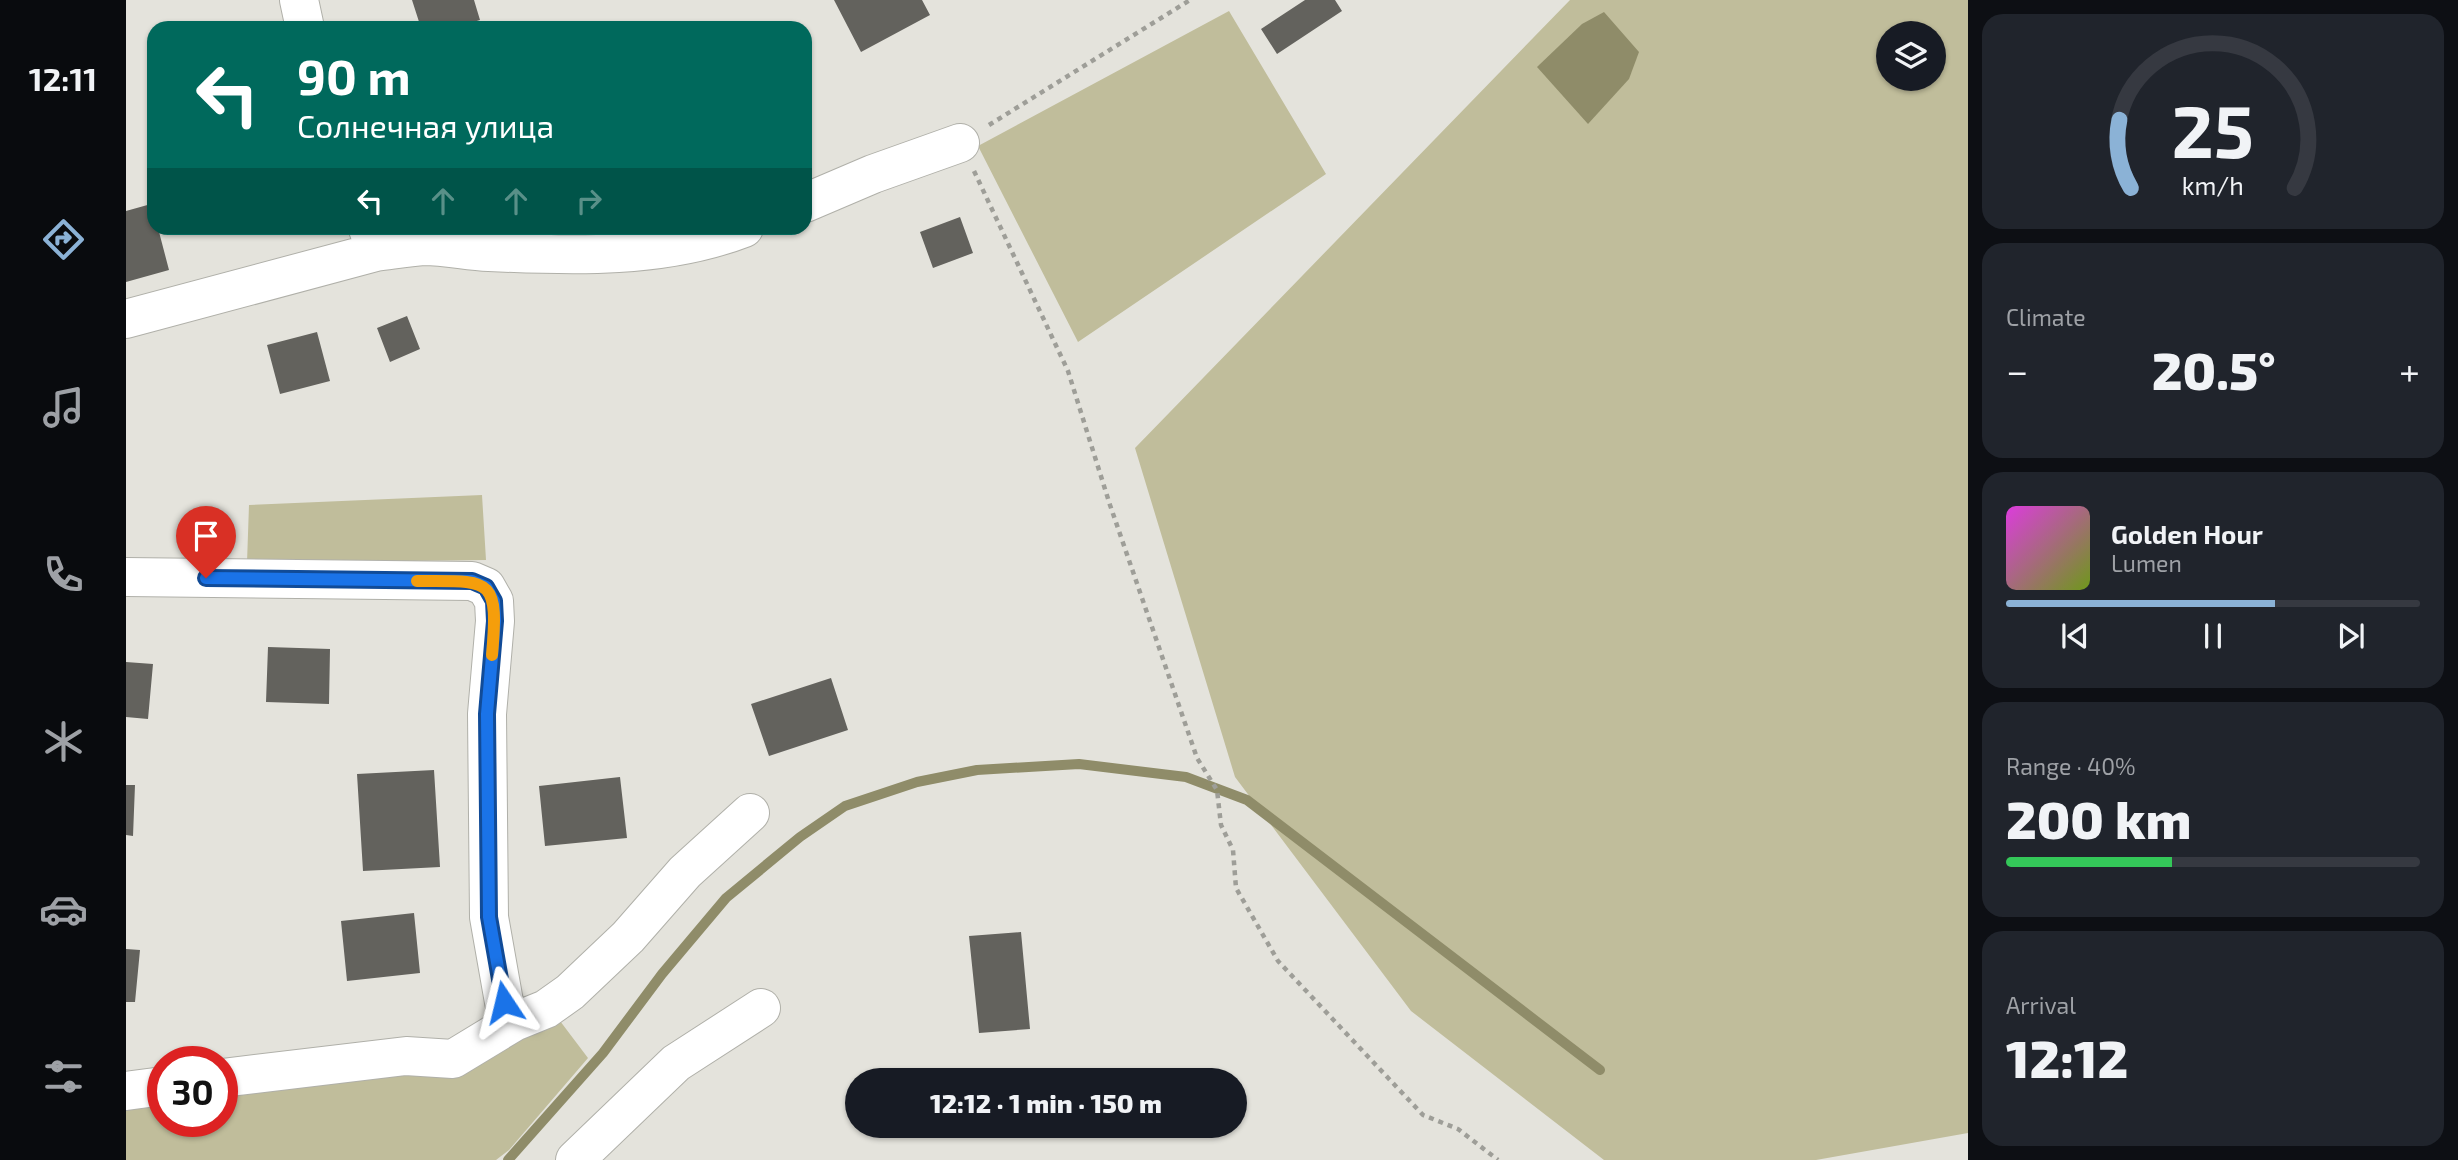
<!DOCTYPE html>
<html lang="en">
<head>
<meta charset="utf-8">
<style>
	body { margin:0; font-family:"Exo 2",sans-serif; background:#20242c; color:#f1f3f6; height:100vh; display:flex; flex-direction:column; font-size:26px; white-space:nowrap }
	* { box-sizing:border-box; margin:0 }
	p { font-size:23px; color:#9ea1a6 }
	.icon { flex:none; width:38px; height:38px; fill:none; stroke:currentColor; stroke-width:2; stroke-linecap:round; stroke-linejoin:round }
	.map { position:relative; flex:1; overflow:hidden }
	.drawer { display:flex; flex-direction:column; gap:14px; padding:14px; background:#0d0f14; width:490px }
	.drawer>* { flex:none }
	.hud { position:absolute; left:21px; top:21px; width:665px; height:214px; border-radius:21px; box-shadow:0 2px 5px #0004; background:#00695c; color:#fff; overflow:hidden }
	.tools { position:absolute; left:1750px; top:21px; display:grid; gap:14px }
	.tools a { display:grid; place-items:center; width:70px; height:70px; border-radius:50%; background:#171b24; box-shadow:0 2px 5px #0004; font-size:35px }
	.speed { position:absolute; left:21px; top:1046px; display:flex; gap:14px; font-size:35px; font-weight:700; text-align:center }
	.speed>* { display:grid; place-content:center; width:91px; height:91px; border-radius:50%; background:#171b24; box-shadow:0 2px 5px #0004; line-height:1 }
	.speed .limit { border:10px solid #d22; background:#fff; color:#111 }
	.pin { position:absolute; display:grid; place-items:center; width:60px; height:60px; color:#fff; margin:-72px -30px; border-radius:50% 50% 50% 0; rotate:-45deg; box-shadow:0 0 7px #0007 }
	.pin .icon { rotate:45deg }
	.me { position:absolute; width:77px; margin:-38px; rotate:350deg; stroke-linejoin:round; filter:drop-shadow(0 0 5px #0008) }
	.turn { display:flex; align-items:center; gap:24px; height:147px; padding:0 35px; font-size:32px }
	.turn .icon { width:91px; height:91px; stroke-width:2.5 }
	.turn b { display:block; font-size:49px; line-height:60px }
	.lanes { display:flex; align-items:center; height:66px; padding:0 35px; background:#0003; justify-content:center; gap:35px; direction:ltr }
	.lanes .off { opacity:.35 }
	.big { font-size:52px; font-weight:800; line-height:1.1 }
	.drawer .card { flex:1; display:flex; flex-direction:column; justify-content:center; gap:10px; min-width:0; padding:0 24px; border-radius:21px; background:#20242c }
	.drawer .dial { align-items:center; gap:0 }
	.dial svg { height:182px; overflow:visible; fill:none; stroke:#363941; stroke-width:7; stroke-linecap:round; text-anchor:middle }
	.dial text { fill:#f1f3f6; stroke:none }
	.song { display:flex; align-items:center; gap:21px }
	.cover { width:84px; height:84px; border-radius:10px; background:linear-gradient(135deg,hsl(300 70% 55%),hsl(80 70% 35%)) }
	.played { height:7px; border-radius:4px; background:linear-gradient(90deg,#8bb2d6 65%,#363941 65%) }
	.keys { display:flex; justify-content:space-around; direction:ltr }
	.heat { display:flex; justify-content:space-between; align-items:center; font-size:38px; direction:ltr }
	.charge { height:10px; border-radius:5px; background:linear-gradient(90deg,#34c759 40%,#363941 0) }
	.trip { position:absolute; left:719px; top:1068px; width:402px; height:70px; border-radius:35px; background:#171b24; box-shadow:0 2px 5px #0004; font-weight:800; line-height:70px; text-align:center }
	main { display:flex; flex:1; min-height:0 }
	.dock { display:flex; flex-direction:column; width:126px; justify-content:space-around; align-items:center; background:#090b0e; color:#9ea1a6 }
	.dock .icon { width:49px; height:49px }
	.dock .selected { color:#8bb2d6 }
	.dock b { font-size:32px; color:#f1f3f6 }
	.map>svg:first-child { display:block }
	.green { fill:#c0bd9b; fill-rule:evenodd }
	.water { fill:#8f8c69 }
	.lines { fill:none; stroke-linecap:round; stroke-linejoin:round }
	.stream { stroke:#8f8c69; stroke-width:10 }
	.building { fill:#63625d }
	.minor-casing { stroke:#b0b0a9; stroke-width:40 }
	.path { stroke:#9e9e98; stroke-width:4.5; stroke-dasharray:5 5; stroke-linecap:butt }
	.minor { stroke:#fff; stroke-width:38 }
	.route-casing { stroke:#114b97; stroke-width:18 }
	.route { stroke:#1a73e8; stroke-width:12 }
	.slow { stroke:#f59e0b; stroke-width:12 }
</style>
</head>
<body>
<main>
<nav class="dock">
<b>12:11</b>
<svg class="icon selected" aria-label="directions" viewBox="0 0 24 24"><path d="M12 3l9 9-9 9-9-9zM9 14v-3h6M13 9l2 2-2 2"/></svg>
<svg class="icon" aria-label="music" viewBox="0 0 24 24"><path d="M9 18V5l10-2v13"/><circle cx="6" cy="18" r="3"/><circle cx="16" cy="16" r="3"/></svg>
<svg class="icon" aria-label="phone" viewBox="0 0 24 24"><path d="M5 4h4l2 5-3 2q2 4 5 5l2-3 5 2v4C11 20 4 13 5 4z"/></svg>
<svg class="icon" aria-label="climate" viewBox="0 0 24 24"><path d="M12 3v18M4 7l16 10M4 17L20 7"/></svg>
<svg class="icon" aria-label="car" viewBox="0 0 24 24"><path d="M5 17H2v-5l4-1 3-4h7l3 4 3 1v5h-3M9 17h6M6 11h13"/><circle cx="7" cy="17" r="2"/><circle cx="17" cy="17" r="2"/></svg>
<svg class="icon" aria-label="filters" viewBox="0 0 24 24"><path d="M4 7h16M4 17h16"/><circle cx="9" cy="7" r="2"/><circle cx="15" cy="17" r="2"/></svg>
</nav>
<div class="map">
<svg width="1842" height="1160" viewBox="0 0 1842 1160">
	<rect width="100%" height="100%" fill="#e4e3dc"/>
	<path class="green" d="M1444,0H1842V1133L1690,1160H1478L1285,1011L1109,777L1009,448ZM1762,33H1808V79H1762Z
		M1103,11L1200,174L952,342L852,146Z
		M356,495L360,560L121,563L123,505Z
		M428,1013L462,1058L383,1150L370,1160H0V1108L37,1101V1122H96V1093L197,1079Z"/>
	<path class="water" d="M1478,12L1513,52L1503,79L1462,124L1411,67L1456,24Z"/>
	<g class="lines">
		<path class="stream" d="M382,1160L477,1053L536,974L600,898L674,837L719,806L791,782L851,770L953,764L1060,777L1121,800L1474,1070"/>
	</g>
	<path class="building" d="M286,0H348L354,20L328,28H295Z
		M708,0H796L804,15L735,52Z
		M1179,0H1209L1216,11L1151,54L1135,29Z
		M25,204L28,228H32L43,270L0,282V211Z
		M834,217L847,253L807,268L794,232Z
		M281,316L294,349L264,362L251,328Z
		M191,332L204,381L154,394L141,345Z
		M142,647L204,649L203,704L140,702Z
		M0,662L27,664L22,719L0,717Z
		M705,678L722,730L643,756L625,704Z
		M308,770L314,867L237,871L231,774Z
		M494,777L501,838L419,846L413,786Z
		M0,785H9L7,836L0,835Z
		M288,913L294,973L221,981L215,921Z
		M895,932L904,1029L853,1033L843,936Z
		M0,949L14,950L9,1002H0Z"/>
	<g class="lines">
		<defs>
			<path id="minor" d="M173,0L179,28
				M679,203L747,174L834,143
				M250,252C266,250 283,247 298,246C320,246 341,251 363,252C447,256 538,259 618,228
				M0,319L250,252L242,229
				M0,577L346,581L360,587L368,601L369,621L361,714L363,917L378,1002L388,1022
				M96,1078L280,1056L327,1059L388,1022L420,1009L444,992L502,937L559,872L624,813
				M0,1091L37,1086
				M449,1160L550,1063L635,1008"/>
		</defs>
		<use href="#minor" class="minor-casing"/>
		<path class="path" d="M863,125L1064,0
			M848,171L942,371L984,505L1071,758L1091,790L1095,825L1107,850L1110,888L1152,961L1297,1115L1332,1129L1372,1160"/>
		<use href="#minor" class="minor"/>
	</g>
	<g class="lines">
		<defs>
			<path id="route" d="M80,578L346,581L360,587L368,601L369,621L361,714L363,917L378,1002"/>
		</defs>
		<use href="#route" class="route-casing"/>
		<use href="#route" class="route"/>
		<path class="slow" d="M291,581C365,581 373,576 366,655"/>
	</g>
</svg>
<div class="tools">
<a><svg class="icon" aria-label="layers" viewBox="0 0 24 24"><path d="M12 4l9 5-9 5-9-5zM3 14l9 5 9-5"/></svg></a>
</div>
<div class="speed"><div class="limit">30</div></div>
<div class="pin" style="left:80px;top:578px;background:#d93025"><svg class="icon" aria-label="arrive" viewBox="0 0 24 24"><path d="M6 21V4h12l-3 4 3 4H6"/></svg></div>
<svg class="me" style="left:378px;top:1002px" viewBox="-20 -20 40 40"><path d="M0-17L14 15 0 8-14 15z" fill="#1a73e8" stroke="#fff" stroke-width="4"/></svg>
<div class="trip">12:12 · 1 min · 150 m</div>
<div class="hud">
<div class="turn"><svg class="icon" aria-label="left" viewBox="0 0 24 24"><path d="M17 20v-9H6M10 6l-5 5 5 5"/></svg><div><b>90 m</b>Солнечная улица</div></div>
<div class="lanes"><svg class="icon" aria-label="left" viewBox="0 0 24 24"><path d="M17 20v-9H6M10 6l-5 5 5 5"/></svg><svg class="icon off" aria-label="ahead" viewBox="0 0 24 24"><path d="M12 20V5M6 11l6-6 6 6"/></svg><svg class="icon off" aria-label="ahead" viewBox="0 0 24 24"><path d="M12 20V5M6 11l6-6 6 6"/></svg><svg class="icon off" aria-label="right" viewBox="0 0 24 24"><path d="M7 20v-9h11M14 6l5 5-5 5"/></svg></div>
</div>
</div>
<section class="drawer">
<div class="card dial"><svg viewBox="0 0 100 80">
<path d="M14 69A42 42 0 1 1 86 69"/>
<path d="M14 69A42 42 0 0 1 9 39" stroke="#8bb2d6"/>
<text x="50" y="56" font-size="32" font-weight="700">25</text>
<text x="50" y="72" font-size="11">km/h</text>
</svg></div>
<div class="card"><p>Climate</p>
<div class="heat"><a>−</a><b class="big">20.5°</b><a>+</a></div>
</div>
<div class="card">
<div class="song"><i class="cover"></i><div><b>Golden Hour</b><p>Lumen</p></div></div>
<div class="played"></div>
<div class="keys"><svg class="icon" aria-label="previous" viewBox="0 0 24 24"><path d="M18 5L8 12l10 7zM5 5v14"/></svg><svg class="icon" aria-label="pause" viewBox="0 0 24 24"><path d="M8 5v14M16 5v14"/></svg><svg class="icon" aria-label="next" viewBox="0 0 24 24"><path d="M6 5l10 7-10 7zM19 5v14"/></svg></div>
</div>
<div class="card"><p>Range · 40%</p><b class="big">200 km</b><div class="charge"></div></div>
<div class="card"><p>Arrival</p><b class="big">12:12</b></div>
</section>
</main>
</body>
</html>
